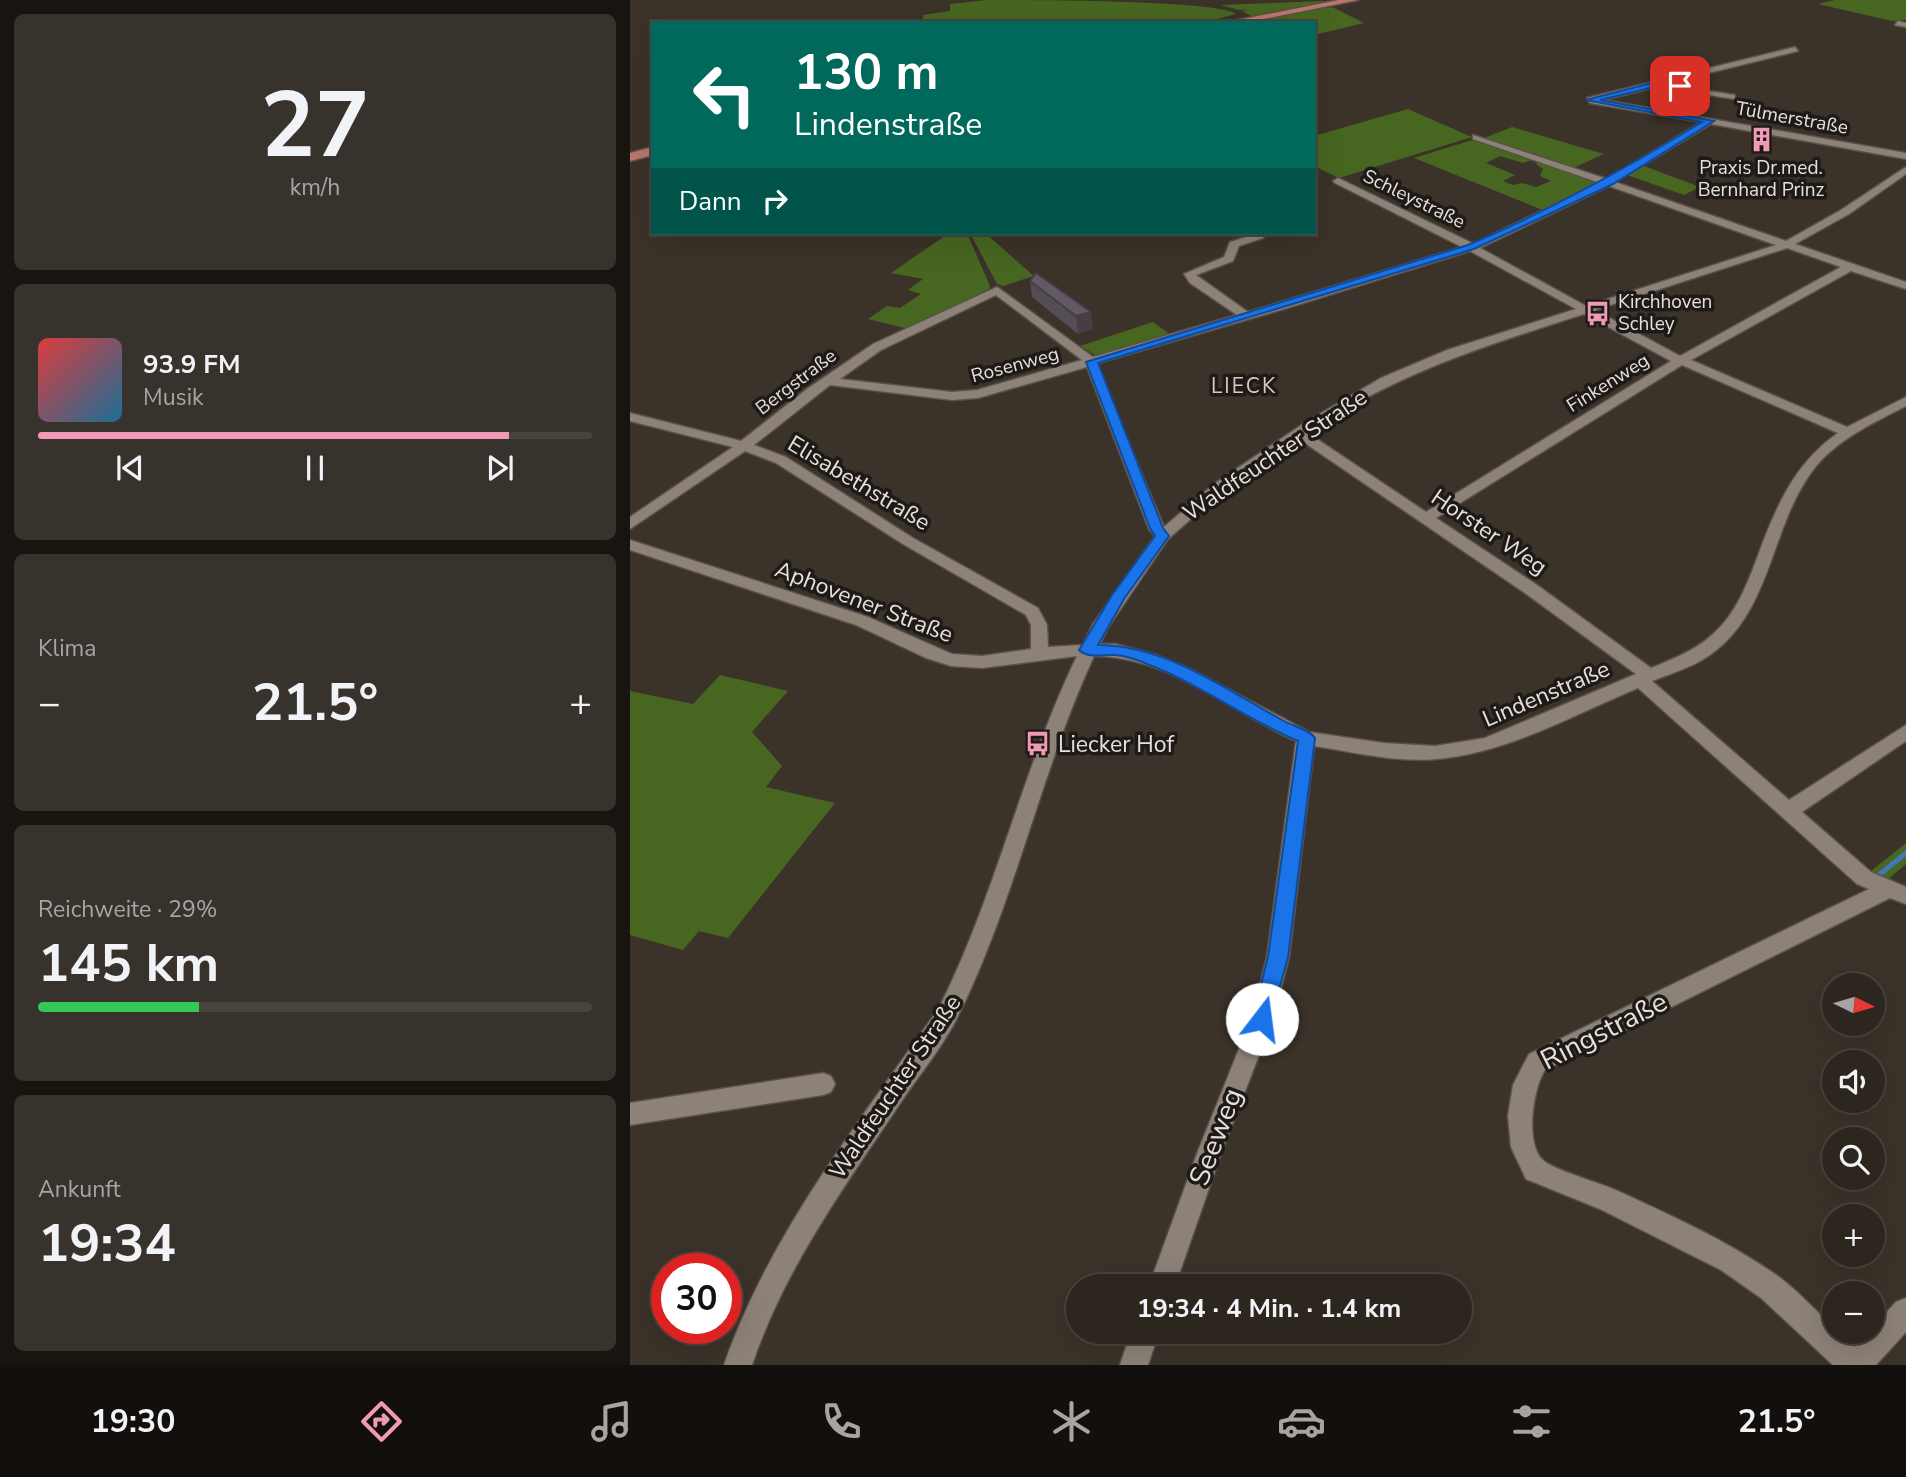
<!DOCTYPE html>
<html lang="de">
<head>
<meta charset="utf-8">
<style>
	body { margin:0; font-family:"Nunito Sans",sans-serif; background:#38322c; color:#f1f3f6; height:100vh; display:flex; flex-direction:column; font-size:26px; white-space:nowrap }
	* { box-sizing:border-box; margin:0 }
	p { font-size:23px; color:#a6a5a4 }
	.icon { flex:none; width:38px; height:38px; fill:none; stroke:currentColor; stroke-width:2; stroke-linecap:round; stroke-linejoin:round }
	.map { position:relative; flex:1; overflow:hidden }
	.details { display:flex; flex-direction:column; gap:14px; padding:14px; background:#181511; width:630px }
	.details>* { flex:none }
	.top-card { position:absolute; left:21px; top:21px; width:665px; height:214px; border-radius:0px; box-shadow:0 7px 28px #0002,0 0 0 2px #48433d; background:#00695c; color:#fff; overflow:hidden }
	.needle { width:46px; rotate:95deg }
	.controls { position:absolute; left:1192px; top:973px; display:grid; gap:14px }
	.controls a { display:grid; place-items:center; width:63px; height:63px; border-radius:50%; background:#2c261f; box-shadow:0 7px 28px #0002,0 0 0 2px #48433d; font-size:35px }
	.speed { position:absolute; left:21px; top:1253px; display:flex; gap:14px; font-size:35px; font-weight:700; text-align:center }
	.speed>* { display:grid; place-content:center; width:91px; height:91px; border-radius:50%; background:#2c261f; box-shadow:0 7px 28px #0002,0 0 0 2px #48433d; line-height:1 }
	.speed .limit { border:10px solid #d22; background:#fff; color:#111 }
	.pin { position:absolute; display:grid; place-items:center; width:60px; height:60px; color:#fff; margin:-30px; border-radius:14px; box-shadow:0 4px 10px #0006 }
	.me { position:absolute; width:77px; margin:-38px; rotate:15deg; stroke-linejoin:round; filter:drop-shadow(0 0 5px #0008) }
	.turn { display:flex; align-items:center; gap:24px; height:147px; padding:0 28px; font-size:32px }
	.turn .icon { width:91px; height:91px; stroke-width:2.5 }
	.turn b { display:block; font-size:49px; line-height:60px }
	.then { display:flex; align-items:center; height:66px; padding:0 28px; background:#0003; gap:14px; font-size:26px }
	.big { font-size:52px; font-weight:700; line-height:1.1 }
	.details .tile { flex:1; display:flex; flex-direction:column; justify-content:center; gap:10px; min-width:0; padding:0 24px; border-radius:10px; background:#38322c }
	.details .dial { align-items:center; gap:0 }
	.dial b { font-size:91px; line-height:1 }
	.song { display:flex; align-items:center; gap:21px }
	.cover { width:84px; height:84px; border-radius:10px; background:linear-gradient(135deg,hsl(0 70% 55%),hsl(200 70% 35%)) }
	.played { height:7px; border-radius:4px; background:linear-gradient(90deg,#f09ab5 85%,#48433d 85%) }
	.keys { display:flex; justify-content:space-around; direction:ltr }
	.heat { display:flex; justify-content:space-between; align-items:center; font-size:38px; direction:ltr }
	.charge { height:10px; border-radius:5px; background:linear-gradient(90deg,#34c759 29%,#48433d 0) }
	.trip { position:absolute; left:436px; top:1274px; width:406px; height:70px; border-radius:35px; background:#2c261f; box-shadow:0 7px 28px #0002,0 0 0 2px #48433d; font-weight:700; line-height:70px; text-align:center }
	.menu { display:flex; height:112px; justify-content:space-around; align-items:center; background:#120f0c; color:#a6a5a4 }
	.menu .icon { width:49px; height:49px }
	.menu .on { color:#f09ab5 }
	.menu b { font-size:32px; color:#f1f3f6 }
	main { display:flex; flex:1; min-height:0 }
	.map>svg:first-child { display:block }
	.green { fill:#476620 }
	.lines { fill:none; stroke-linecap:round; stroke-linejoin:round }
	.stream { stroke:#3e78b5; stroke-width:5 }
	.minor-casing { stroke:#59514a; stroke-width:3 }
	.major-casing { stroke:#59514a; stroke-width:3 }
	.minor { fill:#8d8278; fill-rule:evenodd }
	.major { fill:#bb776b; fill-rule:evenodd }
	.wall { fill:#544d56 }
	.shaded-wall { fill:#453e46 }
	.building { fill:#625964; stroke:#453e46; stroke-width:2 }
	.route { fill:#1a73e8; stroke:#114b97; stroke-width:2 }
	.labels { text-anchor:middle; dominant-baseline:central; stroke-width:7; stroke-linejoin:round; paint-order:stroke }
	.far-street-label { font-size:19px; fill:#e6e0db; stroke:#1e1a17 }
	.far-poi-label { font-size:19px; fill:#e6e0db; stroke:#1e1a17 }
	.far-quarter-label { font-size:21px; letter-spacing:2px; fill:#d7cbc1; stroke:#1e1a17 }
	.street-label { font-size:23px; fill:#e6e0db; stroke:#1e1a17 }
	.poi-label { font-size:23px; fill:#e6e0db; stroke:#1e1a17; text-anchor:start }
	.near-street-label { font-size:28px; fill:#e6e0db; stroke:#1e1a17 }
</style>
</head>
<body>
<main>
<section class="details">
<div class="tile dial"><b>27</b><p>km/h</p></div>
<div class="tile">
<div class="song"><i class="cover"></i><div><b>93.9 FM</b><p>Musik</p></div></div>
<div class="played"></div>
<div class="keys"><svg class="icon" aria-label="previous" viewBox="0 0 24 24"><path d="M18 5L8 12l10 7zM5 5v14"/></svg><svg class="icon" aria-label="pause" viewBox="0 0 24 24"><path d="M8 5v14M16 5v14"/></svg><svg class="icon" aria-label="next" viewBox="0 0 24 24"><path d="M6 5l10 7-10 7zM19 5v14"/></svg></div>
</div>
<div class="tile"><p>Klima</p>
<div class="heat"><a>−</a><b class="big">21.5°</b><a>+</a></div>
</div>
<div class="tile"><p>Reichweite · 29%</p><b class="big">145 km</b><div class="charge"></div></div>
<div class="tile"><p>Ankunft</p><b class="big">19:34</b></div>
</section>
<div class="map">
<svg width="1276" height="1365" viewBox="0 0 1276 1365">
	<rect width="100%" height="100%" fill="#3b3229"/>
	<path class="green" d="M357,0C395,0 587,0 606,14L571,23H293V15L320,11V4Z
		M1204,0H1276V20L1262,21L1188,4Z
		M693,1L697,3L621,16L612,11L619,9L609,10L590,5Z
		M702,7L734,23L684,35V23H607L629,22L626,20Z
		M778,109L842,137L709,178L684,166V136Z
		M882,127L974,154L943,168L854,138Z
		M842,140L904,159L893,163L870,156L856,163L885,175L873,181L883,185L892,183L906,187L921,181L910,176L913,169L906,164L910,161L964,178L971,184L915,211L784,158Z
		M1014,166L1070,187L1054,195L997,175Z
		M319,233H337L360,286L359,289L278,329L238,319L257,306L270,308L291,294L278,290L293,279L261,273Z
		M340,233H355L404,276L373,286L367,284Z
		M523,322L541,335L465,355L450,346Z
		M90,675L158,691L122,732L152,766L136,787L205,803L98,938L69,931L53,950L0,935V691L63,704Z
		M1276,843V864L1256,881L1241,871Z"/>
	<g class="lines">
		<path class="stream" d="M1244,879L1276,853"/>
		<defs>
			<path id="minor" d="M1268,21L1276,23V27L1265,25Z
				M1165,47L1168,51L1046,81L1066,89L1105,95V99L1064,93L1037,84L973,100L1276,153V159L1081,124L985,182L1156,241L1211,210L1276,167V174L1219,214L1165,244L1276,282V289L1221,271L1061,360L1217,427L1276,397V406C1245,422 1210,438 1187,465C1138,524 1144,618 1072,660C1057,669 1039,674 1022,681L1159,800L1276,725V741L1172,812L1241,872L1276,887V904L1260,898L915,1070C903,1088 894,1145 914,1161C926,1171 971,1183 988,1191C1042,1216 1100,1242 1149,1277C1168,1291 1186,1311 1204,1328V1332H1209L1225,1347L1239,1332H1242V1328L1266,1302L1276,1298V1332L1246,1365H1203L1131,1298L1091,1270L970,1209L896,1179L881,1147L878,1116L883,1085L899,1054L1239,889L1227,884L1008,688C943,715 877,753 807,759C767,763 723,752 684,746L659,957L643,1019L592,1151L545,1286H519L568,1151L621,1019L637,957L666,741C601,712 539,656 464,656C410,773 385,902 327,1018C312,1048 289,1075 271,1102C215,1186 154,1269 122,1365H94C140,1233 230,1121 309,1008C366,895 392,770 447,656L352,668L321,666L296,658L226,625L0,550V540L238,617L322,654L352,656L401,649V625L396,615L273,544L146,463L115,451L0,529V517L103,447L0,421V413L111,441L177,389L243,344L367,287L463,357L607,315L560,283L554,274L594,257L600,242L629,233L634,236L633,238L609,246L603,261L566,275L618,312L832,247L705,183L703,181L708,178L842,243L847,242L970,183L843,139V135L977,179L1072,122L960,103L957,98ZM979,186L1146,245L956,306L850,248ZM1157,248L1211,267L1050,356L965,310ZM840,251L946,309L817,350L751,378L676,422L584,484L534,527L471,377L468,363L657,308ZM366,295L452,360L347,390L322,392L210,379L251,350ZM954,314L1041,361L796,512L678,433C766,373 855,346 954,314ZM1052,365L1208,433C1169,460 1150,498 1133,542C1121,574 1109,612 1082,635C1064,651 1043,659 1021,668L907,585L806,518ZM457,367L519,529L525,536L463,624L453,645L418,647L417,625L408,608L283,538L156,457L124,445L200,385L322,400L348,398ZM669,439L895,593L1006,674L855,738L805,746L754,743L679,732L564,671L526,655L485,644H470L477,629L538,539L594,490Z
				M193,1073L201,1076L205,1084L201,1092L193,1095L0,1125V1103Z
				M501,1332H529L518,1365H490Z"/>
			<path id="major" d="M709,0H728L614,23H593Z
				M23,147V155L0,161V153Z"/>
		</defs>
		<use href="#minor" class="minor-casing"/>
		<use href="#major" class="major-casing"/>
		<use href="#minor" class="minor"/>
		<use href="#major" class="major"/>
	</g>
	<path class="wall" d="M400,281L463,329L448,334L402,297Z"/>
	<path class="shaded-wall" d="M461,312L463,329L448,334L446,316Z"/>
	<path class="building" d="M406,273L461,312L446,316L400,281Z"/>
	<path class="route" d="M1037,79L1054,86L1050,88L1036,84L970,100L1084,121L983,184L844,249L468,363L533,528L539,536L494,599L468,645C535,645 596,689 652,720C662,726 679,729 685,738L658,957L639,1026L632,1029L625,1026L622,1019L638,957L668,741C616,719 570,684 517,664C508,660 496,656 485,655C474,654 458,659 449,650L482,595L525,536L520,528L456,362L838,245C921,210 995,169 1072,122L956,100Z"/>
	<defs>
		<symbol id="building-bare" viewBox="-9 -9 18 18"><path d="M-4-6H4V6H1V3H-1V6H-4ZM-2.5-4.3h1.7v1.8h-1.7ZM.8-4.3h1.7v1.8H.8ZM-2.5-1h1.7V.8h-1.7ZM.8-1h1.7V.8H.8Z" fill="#f09ab5" stroke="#1e1a17" stroke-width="2.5" paint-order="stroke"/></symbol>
		<symbol id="bus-bare" viewBox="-9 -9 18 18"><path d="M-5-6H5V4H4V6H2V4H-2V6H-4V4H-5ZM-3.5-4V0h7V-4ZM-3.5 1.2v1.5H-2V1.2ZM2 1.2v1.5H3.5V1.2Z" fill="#f09ab5" stroke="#1e1a17" stroke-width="2.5" paint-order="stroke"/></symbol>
	</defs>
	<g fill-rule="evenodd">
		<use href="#building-bare" x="1114" y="122" width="35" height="35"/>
		<use href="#bus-bare" x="950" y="296" width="35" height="35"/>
		<use href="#bus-bare" x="390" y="726" width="35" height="35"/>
	</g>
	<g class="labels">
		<g class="far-street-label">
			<text transform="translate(1162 118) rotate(10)">Tülmerstraße</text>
			<text transform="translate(784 199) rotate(26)">Schleystraße</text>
			<text transform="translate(385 365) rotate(-15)">Rosenweg</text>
			<text transform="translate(166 382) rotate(-37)">Bergstraße</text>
			<text transform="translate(978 383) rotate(-32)">Finkenweg</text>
		</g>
		<g class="far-poi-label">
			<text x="1131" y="168">Praxis Dr.med.<tspan x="1131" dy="22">Bernhard Prinz</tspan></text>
			<text x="988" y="302" text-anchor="start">Kirchhoven<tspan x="988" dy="22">Schley</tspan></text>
		</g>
		<g class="far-quarter-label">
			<text x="614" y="386">LIECK</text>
		</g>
		<g class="street-label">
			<text transform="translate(645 455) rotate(-34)">Waldfeuchter Straße</text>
			<text transform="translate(229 483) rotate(31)">Elisabethstraße</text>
			<text transform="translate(859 532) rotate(34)">Horster Weg</text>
			<text transform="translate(234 602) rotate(21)">Aphovener Straße</text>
			<text transform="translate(916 694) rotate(-23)">Lindenstraße</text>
			<text transform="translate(265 1087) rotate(-56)">Waldfeuchter Straße</text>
		</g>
		<g class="poi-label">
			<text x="428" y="744">Liecker Hof</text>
		</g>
		<g class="near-street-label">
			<text transform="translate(974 1031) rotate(-27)">Ringstraße</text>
			<text transform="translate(586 1137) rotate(-69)">Seeweg</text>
		</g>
	</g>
</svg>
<div class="controls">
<a><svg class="needle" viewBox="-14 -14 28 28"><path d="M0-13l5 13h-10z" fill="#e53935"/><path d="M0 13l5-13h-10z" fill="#a6a5a4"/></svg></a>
<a><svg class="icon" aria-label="sound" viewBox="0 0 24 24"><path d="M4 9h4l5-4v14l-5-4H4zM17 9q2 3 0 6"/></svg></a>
<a><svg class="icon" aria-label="search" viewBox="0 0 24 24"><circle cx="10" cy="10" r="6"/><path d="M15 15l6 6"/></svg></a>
<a>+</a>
<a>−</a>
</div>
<div class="speed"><div class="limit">30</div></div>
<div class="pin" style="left:1050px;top:86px;background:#d93025"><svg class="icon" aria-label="arrive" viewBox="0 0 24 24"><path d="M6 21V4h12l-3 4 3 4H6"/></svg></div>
<svg class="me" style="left:632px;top:1019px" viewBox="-20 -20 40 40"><circle r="19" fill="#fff"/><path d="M0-13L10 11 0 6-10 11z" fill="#1a73e8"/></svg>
<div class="trip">19:34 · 4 Min. · 1.4 km</div>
<div class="top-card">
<div class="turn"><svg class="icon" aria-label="left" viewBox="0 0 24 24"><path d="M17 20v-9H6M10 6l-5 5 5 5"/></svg><div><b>130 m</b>Lindenstraße</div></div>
<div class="then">Dann<svg class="icon" aria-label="right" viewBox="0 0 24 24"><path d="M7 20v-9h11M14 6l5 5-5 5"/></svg></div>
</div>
</div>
</main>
<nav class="menu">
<b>19:30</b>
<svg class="icon on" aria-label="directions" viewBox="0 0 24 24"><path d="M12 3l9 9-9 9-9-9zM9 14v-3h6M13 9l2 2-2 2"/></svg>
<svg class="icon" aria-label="music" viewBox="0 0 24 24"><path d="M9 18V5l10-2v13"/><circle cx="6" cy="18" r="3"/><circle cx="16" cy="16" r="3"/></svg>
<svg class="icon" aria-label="phone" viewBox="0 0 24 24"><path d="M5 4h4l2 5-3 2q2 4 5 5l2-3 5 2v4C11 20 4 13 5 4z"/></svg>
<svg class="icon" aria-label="climate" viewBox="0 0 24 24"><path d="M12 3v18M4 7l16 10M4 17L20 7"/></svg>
<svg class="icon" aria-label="car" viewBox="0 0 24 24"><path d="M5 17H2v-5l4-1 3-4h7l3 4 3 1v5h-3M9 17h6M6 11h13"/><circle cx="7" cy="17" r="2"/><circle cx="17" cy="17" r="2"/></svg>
<svg class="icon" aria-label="filters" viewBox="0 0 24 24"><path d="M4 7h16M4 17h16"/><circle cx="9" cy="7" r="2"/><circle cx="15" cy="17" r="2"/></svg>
<b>21.5°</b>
</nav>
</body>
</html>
